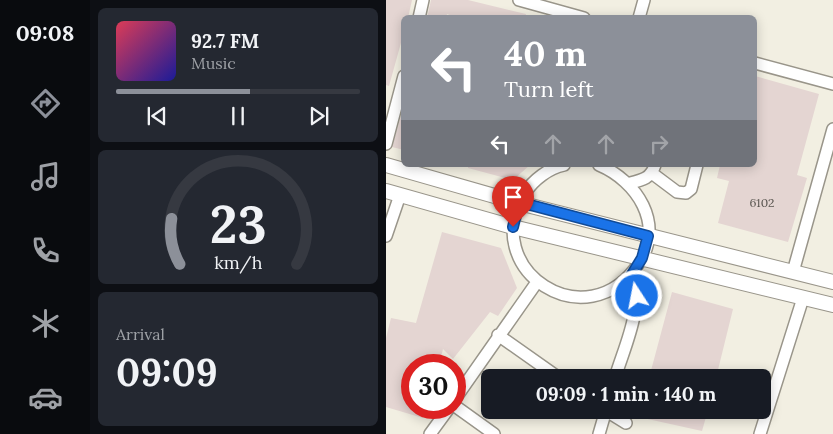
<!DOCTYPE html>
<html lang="en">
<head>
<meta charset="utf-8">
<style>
	body { margin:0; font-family:Lora,serif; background:#242831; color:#f1f3f6; height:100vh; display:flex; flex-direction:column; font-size:19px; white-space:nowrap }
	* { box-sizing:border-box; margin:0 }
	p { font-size:16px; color:#9ea1a6 }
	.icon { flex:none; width:28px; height:28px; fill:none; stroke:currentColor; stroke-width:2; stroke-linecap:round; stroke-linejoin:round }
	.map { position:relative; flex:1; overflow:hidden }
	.sheet { display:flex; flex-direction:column; gap:8px; padding:8px; background:#0d0f14; width:296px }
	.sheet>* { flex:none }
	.top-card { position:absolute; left:15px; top:15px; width:356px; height:152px; border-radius:8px; box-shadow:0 2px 12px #0003; background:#8c9099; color:#fff; overflow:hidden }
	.speed { position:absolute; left:15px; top:354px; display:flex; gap:10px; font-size:25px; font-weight:700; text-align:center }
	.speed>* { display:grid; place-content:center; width:65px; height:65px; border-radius:50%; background:#171b24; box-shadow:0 2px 12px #0003; line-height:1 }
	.speed .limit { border:8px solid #d22; background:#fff; color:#111 }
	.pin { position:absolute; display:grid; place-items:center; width:42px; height:42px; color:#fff; margin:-51px -21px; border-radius:50% 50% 50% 0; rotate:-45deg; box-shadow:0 0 5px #0007 }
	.pin .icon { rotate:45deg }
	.me { position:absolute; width:55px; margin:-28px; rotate:349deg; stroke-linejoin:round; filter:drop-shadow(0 0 4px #0008) }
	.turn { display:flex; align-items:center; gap:18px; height:105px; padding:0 20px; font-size:22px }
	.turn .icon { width:65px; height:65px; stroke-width:2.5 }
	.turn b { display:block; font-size:35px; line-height:42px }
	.lanes { display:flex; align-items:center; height:48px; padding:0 20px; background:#0003; justify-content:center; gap:25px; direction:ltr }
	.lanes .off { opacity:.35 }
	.big { font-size:38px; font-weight:700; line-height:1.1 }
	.sheet .tile { flex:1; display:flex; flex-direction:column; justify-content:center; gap:8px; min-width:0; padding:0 18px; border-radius:8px; background:#242831 }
	.sheet .dial { align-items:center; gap:0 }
	.dial svg { height:130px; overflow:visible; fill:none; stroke:#363941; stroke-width:7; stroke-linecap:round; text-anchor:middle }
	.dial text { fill:#f1f3f6; stroke:none }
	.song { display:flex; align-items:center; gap:15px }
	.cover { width:60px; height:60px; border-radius:8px; background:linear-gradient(135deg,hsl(350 70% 55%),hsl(240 70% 35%)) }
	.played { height:5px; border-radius:2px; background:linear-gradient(90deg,#8c9099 55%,#363941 55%) }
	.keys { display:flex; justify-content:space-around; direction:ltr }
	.trip { position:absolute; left:95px; top:369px; width:290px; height:50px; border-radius:8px; background:#171b24; box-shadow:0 2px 12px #0003; font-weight:700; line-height:50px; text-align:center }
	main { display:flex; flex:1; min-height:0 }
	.menu { display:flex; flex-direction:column; width:90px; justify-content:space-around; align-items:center; background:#090b0e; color:#9ea1a6 }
	.menu .icon { width:35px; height:35px }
	.menu .selected { color:#8c9099 }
	.menu b { font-size:22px; color:#f1f3f6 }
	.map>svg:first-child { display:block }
	.building { fill:#e4d5d2 }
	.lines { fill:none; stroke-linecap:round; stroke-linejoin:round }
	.minor-casing { stroke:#99958a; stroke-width:14 }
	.major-casing { stroke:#99958a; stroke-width:16 }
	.minor { stroke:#fff; stroke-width:11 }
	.major { stroke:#fff; stroke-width:14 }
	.route-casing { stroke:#114b97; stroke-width:12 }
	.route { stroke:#1a73e8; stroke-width:9 }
	.labels { text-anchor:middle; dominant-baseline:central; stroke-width:5; stroke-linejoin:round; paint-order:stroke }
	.number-label { font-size:12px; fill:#5a5651 }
</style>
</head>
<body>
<main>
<nav class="menu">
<b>09:08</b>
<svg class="icon selected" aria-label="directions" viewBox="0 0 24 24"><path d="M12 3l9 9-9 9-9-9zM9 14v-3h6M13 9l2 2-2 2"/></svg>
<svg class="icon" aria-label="music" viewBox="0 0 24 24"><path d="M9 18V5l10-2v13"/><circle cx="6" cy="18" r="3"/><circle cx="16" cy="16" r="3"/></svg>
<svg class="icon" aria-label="phone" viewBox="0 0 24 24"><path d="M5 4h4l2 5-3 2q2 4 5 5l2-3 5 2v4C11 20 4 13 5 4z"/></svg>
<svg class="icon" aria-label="climate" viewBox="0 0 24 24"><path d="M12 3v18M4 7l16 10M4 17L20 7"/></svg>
<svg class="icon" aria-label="car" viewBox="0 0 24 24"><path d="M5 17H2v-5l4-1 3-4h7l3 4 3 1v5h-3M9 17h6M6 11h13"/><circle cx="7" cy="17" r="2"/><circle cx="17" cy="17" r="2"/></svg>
</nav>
<section class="sheet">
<div class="tile">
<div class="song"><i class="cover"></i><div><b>92.7 FM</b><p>Music</p></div></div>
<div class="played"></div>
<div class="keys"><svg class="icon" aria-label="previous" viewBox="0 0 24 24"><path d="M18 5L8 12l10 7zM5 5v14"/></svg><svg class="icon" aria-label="pause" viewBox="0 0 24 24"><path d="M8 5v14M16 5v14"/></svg><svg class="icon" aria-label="next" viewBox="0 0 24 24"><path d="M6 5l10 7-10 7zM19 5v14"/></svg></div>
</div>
<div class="tile dial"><svg viewBox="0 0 100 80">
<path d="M14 69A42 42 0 1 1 86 69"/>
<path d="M14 69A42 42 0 0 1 9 41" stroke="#8c9099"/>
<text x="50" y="56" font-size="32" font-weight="700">23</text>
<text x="50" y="72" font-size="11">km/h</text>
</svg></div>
<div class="tile"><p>Arrival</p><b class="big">09:09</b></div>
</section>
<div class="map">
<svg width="447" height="434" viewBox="0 0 447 434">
	<rect width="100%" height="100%" fill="#f2efe2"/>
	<path class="building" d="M0,0H26L22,18H18V32L3,86L0,85Z
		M45,0H82L140,14L139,18H72L61,14L60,18H41Z
		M369,76L433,94L411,175L421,178L402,242L332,223L343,181L331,178L334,165H369Z
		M16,112H18V150L6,147Z
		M82,165H111L121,167L125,165H144L127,180L82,168Z
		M56,232L115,248L131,288L112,316L104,312L67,359L57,349L53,365H26V408H40L37,418L0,407V338L5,318L30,323Z
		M286,292L347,309L330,378H263Z
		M240,410H322L316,431L239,414Z"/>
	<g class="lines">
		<defs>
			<path id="minor" d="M133,0L198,18
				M33,18L37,0
				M253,18L258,0
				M369,63L447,84
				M0,144L18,76
				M178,165C163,168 147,180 139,193C91,269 201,342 253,263C279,224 251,181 213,165
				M267,174L291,192L300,193L305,189L311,165
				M244,183C257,180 265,178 269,165
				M0,236L14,195
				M407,272L447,129
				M112,335L173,378
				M229,378C238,347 259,306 245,276
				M69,399L151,282
				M69,406L108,434
				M219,410L240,423
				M44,434L63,408
				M213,434L220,410
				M374,434L417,298"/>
			<path id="major" d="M0,165L133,203L447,282
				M0,191L127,227L447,305"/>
		</defs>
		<use href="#minor" class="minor-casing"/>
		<use href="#major" class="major-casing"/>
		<use href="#minor" class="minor"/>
		<use href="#major" class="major"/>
	</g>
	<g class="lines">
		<defs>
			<path id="route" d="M127,227L133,202L262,236L256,258L245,276L251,296"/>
		</defs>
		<use href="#route" class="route-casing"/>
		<use href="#route" class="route"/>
	</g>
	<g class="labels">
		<g class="number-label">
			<text x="376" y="202">6102</text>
		</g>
	</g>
</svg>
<div class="speed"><div class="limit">30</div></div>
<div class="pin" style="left:127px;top:227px;background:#d93025"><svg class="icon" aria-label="arrive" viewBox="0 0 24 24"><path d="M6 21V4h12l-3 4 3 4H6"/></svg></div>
<svg class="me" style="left:251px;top:296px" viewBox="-20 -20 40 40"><circle r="17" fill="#1a73e8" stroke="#fff" stroke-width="3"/><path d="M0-11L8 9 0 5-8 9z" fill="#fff"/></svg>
<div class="trip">09:09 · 1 min · 140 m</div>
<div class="top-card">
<div class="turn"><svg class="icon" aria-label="left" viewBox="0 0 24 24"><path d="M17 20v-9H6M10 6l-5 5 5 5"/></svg><div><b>40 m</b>Turn left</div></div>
<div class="lanes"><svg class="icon" aria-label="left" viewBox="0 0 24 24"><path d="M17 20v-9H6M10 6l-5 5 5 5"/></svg><svg class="icon off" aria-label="ahead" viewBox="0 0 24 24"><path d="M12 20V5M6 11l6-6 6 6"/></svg><svg class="icon off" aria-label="ahead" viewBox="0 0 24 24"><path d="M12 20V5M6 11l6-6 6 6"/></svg><svg class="icon off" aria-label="right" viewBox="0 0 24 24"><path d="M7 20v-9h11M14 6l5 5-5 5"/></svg></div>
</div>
</div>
</main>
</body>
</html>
